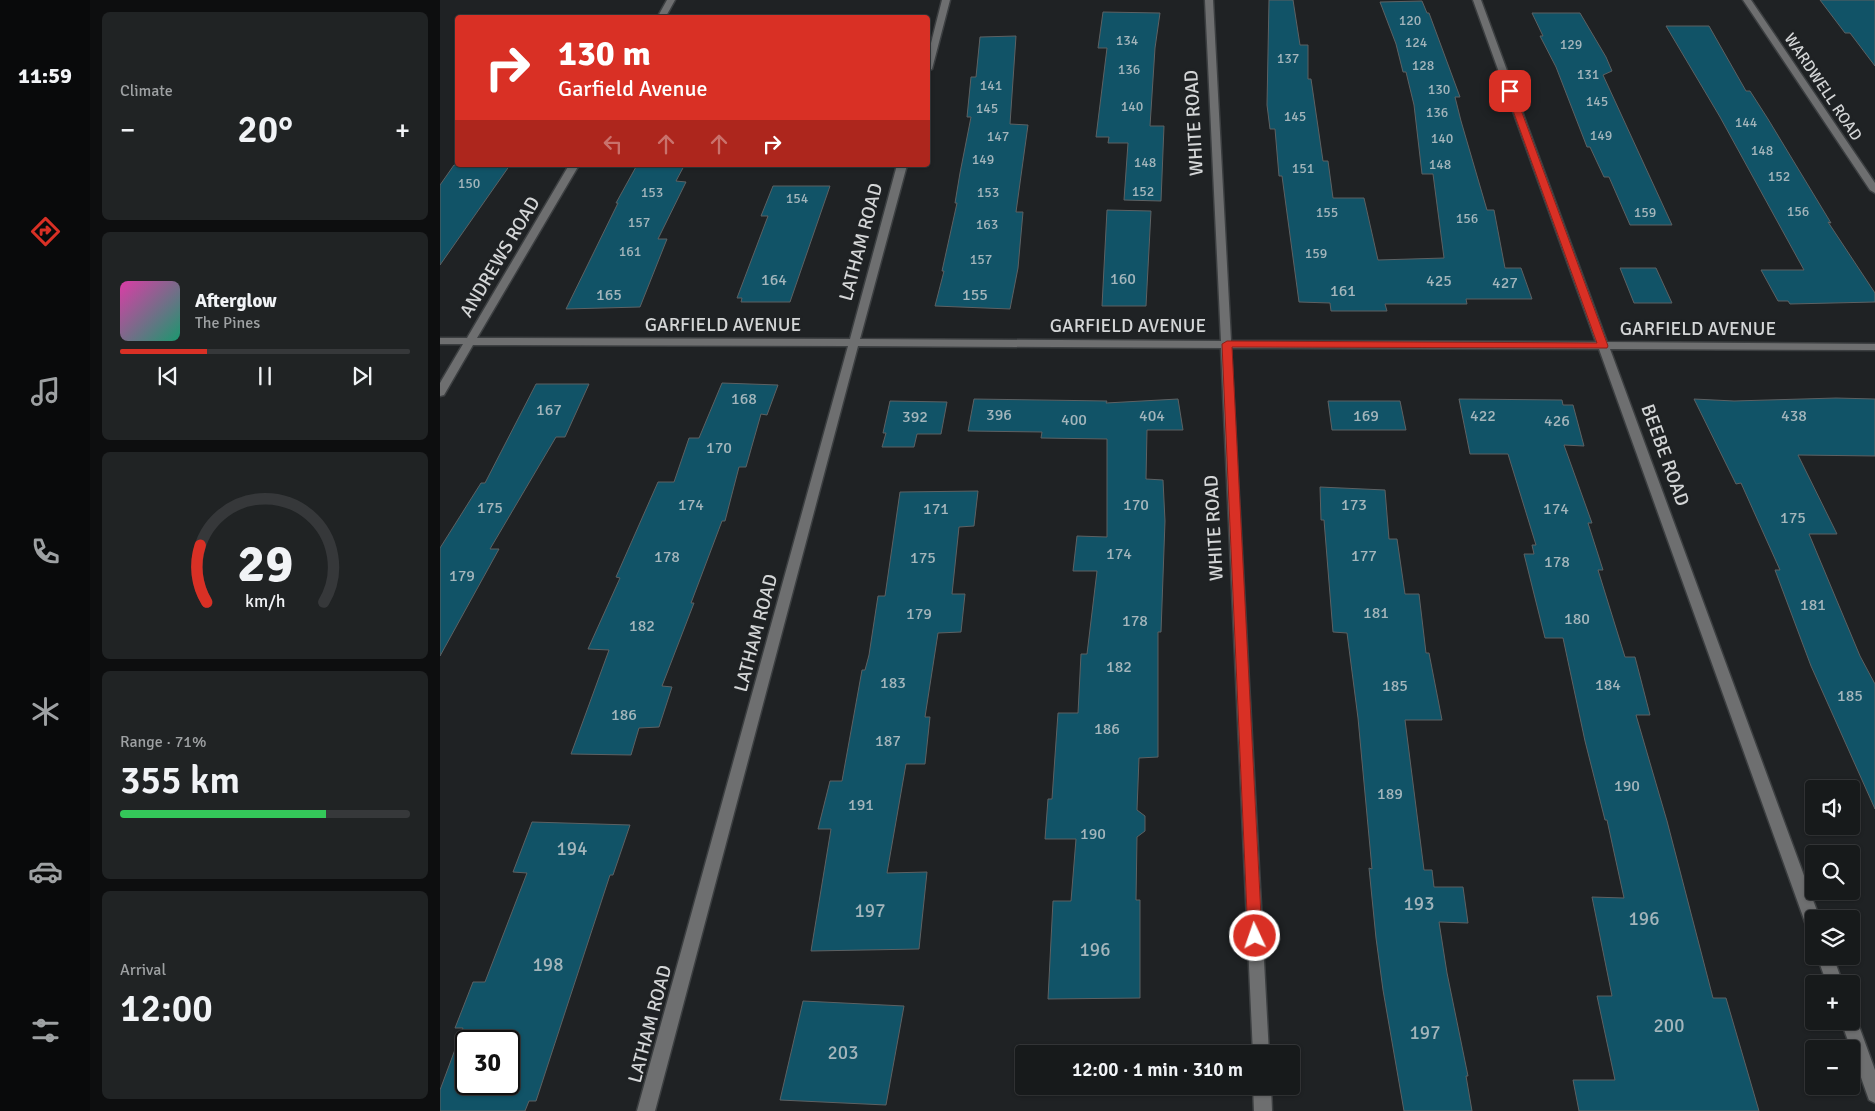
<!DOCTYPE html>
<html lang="en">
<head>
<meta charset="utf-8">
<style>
	body { margin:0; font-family:Signika,sans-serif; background:#202324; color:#f1f3f6; height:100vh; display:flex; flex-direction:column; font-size:19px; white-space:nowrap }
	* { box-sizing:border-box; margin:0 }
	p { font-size:16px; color:#9ea1a3 }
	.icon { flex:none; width:28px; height:28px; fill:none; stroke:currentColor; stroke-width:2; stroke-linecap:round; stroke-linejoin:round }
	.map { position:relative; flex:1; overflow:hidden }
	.panel { display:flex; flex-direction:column; gap:12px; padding:12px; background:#0d0e0f; width:350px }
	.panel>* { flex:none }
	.top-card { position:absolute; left:15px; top:15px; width:475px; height:152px; border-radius:5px; box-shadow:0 1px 4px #0004,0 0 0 1px #36383a; background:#d93025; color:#fff; overflow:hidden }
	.fabs { position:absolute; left:1365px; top:780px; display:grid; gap:10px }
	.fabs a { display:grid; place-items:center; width:55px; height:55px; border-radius:5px; background:#171a1b; box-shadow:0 1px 4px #0004,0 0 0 1px #36383a; font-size:25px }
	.speed { position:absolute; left:15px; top:1030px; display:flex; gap:10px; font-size:25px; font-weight:700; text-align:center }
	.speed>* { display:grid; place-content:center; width:65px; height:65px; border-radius:50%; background:#171a1b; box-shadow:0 1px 4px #0004,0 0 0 1px #36383a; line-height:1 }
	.speed .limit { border:2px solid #111; border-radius:8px; background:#fff; color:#111 }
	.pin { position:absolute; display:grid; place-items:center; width:42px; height:42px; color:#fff; margin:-21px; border-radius:10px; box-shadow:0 2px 8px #0006 }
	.me { position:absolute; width:55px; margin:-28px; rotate:357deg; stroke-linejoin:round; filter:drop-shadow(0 0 4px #0008) }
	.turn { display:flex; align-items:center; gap:18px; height:105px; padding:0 20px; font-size:22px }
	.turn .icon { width:65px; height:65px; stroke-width:2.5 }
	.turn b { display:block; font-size:35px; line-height:42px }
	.lanes { display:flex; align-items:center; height:48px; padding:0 20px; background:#0003; justify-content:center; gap:25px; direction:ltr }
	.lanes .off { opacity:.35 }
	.big { font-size:38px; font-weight:600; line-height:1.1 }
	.panel .widget { flex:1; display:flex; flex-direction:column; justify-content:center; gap:8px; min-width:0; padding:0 18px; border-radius:8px; background:#202324 }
	.panel .dial { align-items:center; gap:0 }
	.dial svg { height:130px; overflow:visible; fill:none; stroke:#36383a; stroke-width:7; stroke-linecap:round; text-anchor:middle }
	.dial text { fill:#f1f3f6; stroke:none }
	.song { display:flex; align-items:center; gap:15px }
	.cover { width:60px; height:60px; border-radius:8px; background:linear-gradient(135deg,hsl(320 70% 55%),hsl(160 70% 35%)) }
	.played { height:5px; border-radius:2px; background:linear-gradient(90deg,#d93025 30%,#36383a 30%) }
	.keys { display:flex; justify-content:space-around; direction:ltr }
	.heat { display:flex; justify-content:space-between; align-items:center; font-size:28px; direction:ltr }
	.charge { height:8px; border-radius:4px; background:linear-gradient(90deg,#34c759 71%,#36383a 0) }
	.trip { position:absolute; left:575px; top:1045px; width:285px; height:50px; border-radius:5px; background:#171a1b; box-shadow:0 1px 4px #0004,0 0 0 1px #36383a; font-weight:600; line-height:50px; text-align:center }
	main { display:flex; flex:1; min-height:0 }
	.tab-bar { display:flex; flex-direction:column; width:90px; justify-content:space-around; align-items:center; background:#090a0b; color:#9ea1a3 }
	.tab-bar .icon { width:35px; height:35px }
	.tab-bar .on { color:#d93025 }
	.tab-bar b { font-size:22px; color:#f1f3f6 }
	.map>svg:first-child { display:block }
	.building { fill:#115367; stroke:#5d6163; fill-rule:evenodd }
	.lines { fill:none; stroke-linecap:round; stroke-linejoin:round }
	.minor-casing { stroke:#3c3f41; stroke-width:3 }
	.minor { fill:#6e6f70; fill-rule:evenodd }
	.route { fill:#d93025; stroke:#8d1f18 }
	.labels { text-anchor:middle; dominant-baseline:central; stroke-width:5; stroke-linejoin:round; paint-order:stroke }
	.far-number-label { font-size:14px; fill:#a3b5bb }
	.far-street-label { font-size:16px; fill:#d4d6d7; stroke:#1f2224 }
	.number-label { font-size:16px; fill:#a3b5bb }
	.street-label { font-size:19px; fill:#d4d6d7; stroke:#1f2224 }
	.near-number-label { font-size:19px; fill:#a3b5bb }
</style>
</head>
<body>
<main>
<nav class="tab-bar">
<b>11:59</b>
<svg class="icon on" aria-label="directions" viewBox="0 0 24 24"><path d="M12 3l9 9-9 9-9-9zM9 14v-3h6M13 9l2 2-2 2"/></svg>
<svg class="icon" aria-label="music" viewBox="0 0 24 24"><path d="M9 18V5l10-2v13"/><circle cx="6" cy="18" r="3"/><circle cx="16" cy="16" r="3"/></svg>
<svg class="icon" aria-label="phone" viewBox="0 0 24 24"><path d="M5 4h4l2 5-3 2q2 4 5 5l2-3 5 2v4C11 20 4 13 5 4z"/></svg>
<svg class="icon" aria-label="climate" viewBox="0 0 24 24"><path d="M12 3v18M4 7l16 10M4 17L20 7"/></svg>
<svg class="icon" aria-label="car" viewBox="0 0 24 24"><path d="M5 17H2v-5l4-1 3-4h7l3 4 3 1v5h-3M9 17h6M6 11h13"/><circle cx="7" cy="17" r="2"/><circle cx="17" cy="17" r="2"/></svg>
<svg class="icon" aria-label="filters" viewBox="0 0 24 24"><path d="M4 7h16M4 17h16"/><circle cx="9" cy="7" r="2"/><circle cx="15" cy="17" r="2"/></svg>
</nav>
<section class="panel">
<div class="widget"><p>Climate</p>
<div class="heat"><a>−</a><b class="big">20°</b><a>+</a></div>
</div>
<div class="widget">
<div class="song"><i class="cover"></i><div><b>Afterglow</b><p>The Pines</p></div></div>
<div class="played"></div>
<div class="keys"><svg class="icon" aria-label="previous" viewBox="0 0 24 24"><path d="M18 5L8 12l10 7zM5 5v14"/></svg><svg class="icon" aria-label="pause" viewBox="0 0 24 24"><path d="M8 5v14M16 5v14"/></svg><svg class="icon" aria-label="next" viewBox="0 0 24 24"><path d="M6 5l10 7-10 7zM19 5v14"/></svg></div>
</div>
<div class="widget dial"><svg viewBox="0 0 100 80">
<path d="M14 69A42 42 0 1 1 86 69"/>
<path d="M14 69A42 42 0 0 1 10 34" stroke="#d93025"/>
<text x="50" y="56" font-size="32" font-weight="700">29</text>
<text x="50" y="72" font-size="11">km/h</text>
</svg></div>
<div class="widget"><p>Range · 71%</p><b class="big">355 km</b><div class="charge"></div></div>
<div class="widget"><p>Arrival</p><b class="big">12:00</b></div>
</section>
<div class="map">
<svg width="1435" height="1111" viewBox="0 0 1435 1111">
	<rect width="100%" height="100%" fill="#1f2224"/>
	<path class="building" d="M829,0H853L860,45H868V79H871L883,161H888L893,198H924L938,260L1004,258L993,174H982L974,105L966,72H963L956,44L940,2L982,1L987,13H989L1020,97H1015L1021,121L1047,210H1054L1065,268H1081L1092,299H1026L1027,304H945L947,311H891L890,303L859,302L842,176H839L835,129H830L827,105Z
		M1380,0H1435V66L1410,33H1405Z
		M663,12L720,13L715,48L710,126H724L721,201L684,200L688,143H668L669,137H656L667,48H658Z
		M1092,13H1140L1166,57L1172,71L1163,75L1232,225H1190L1169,177H1164L1150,147H1147L1116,67L1100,36H1103Z
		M1226,26H1269L1306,91H1310L1328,119L1391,223L1388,222L1435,293V302L1350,304L1348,301H1338L1321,270H1364L1280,117Z
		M576,36L570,124L588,125L576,212H583L578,268L570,309L495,306L504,271H502L517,203H515L520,173L531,117H527L531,77H536L540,37Z
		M14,165H70L0,265V185Z
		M197,165L244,166L236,181L246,182L218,239H227L200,307L126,309L178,203H176Z
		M333,186H390L350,302H301L302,298H297L328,216H321Z
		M667,210L711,211L706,306H662Z
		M1180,268H1216L1232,303H1194Z
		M282,383L338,385L327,415L321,414L306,467H299L285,521H282L251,603H254L222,686L232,687L219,727L199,728L191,755L131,754L169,650L148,649L180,578L176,577L218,482H234L249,438H259Z
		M96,384H149L125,437H116L50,549H59L0,656V548L41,483H45Z
		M1396,398L1435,399V456L1358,455L1397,534H1369L1420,656L1435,684V809L1371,666L1335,570H1340L1301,483L1296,484L1254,399L1294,401Z
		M534,399L667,401L666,403L738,399L743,430H707L706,479L723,480L725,521L721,632H718V757L699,758L697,810L705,816V831L697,837L696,900H700V998L608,999L613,901H631L636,839H605L608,799H612L618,713H638L641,654H647L657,571H633L637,536L667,537V439L601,438L602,432L528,431Z
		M1019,399L1122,400L1123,405H1133L1144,446L1124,445L1152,523H1148L1163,570H1158L1185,657H1195L1210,715H1196L1227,821L1273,998H1286L1319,1111H1139L1133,1080H1175L1157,996H1172L1152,897L1184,898L1167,820H1165L1145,741L1123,638H1105L1084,554H1094L1092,545H1096L1068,454H1030Z
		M450,401L507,402L501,434H477L474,447H442L446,433H443Z
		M888,401H960L966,430H892Z
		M880,487L945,490L949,539H957L965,594H979L986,653H989L1002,720H965L984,870H992L994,887H1023L1028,923L999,922L1007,973L1028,1076H1026L1032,1111H964L943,990L936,938L929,868L932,869L918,718L907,633L893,632L884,520H881Z
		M538,491L534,526L519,527L512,594H525L521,632L498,633L485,717H490L485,764H466L447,873L487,872L479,949L371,951L391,829H378L390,781H402L422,670H425L429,655L438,596H445L460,492Z
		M92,822L190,825L173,875H170L96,1101H89L85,1111H0V1090L23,1028H15L33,982H45L87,873L73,872ZM26,1041H69V1084H26Z
		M363,1001L464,1006L446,1105L340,1100Z"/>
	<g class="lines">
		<defs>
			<path id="minor" d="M227,0H235L225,18H217Z
				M502,0H510L492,69L488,71V55Z
				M765,0H773L791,341L1156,342L1033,0H1041L1167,342L1435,344V350L1170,349L1380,919H1374V932L1368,930L1366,925L1159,349L791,348L829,1054H813L781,348L418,346L215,1111H197L408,346L33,345L4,395L0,396V383L23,344H0V338H27L129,165H139L37,338L410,339L457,165H467L420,339L781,341Z
				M1303,0H1311L1435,183V193L1430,190Z
				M1377,956H1393L1403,984H1387Z
				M1411,1014L1415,1015L1435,1070V1103L1429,1100L1401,1021H1411Z
				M813,1086H831L832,1111H814Z"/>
		</defs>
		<use href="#minor" class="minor-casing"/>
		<use href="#minor" class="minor"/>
	</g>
	<path class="route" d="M1067,89L1074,91L1168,346L1167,348L792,347L822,936L820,940L815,942L810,940L808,936L782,344L787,341L1157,343L1066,91Z"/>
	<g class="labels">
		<g class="far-number-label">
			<text x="970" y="20">120</text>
			<text x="687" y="40">134</text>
			<text x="976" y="42">124</text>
			<text x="1131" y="44">129</text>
			<text x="848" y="58">137</text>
			<text x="983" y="65">128</text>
			<text x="689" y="69">136</text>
			<text x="1148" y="74">131</text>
			<text x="551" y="85">141</text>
			<text x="999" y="89">130</text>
			<text x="1157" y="101">145</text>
			<text x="692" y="106">140</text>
			<text x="547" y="108">145</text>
			<text x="997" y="112">136</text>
			<text x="855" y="116">145</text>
			<text x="1306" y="122">144</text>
			<text x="1161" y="135">149</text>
			<text x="558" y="136">147</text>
			<text x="1002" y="138">140</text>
			<text x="1322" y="150">148</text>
			<text x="543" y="159">149</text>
			<text x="705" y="162">148</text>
			<text x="1000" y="164">148</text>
			<text x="863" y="168">151</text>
			<text x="1339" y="176">152</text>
			<text x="29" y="183">150</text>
			<text x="703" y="191">152</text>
			<text x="212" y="192">153</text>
			<text x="548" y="192">153</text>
			<text x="357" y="198">154</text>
			<text x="1358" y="211">156</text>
			<text x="887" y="212">155</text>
			<text x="1205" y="212">159</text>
			<text x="1027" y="218">156</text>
			<text x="199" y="222">157</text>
			<text x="547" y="224">163</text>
			<text x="190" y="251">161</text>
			<text x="876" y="253">159</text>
			<text x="541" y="259">157</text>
		</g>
		<g class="far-street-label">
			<text transform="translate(1383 87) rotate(56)">WARDWELL ROAD</text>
		</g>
		<g class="number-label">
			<text x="683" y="279">160</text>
			<text x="334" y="280">164</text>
			<text x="999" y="281">425</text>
			<text x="1065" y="283">427</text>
			<text x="903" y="291">161</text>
			<text x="169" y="295">165</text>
			<text x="535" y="295">155</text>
			<text x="304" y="399">168</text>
			<text x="109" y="410">167</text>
			<text x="559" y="415">396</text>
			<text x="712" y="416">404</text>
			<text x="926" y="416">169</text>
			<text x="1043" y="416">422</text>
			<text x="1354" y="416">438</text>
			<text x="475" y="417">392</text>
			<text x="634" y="420">400</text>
			<text x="1117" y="421">426</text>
			<text x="279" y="448">170</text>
			<text x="251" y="505">174</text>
			<text x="696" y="505">170</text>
			<text x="914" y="505">173</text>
			<text x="50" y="508">175</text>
			<text x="496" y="509">171</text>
			<text x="1116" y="509">174</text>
			<text x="1353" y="518">175</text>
			<text x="679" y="554">174</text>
			<text x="924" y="556">177</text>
			<text x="227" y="557">178</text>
			<text x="483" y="558">175</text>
			<text x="1117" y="562">178</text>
			<text x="22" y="576">179</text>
			<text x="1373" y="605">181</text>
			<text x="936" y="613">181</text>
			<text x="479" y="614">179</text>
			<text x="1137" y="619">180</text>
			<text x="695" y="621">178</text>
			<text x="202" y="626">182</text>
			<text x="679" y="667">182</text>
			<text x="453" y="683">183</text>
			<text x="1168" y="685">184</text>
			<text x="955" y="686">185</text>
			<text x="1410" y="696">185</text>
			<text x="184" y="715">186</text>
			<text x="667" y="729">186</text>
			<text x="448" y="741">187</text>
			<text x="1187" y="786">190</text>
			<text x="950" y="794">189</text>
			<text x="421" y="805">191</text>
			<text x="653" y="834">190</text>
		</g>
		<g class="street-label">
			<text transform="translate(754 123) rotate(-93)">WHITE ROAD</text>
			<text transform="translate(421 242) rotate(-75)">LATHAM ROAD</text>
			<text transform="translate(60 257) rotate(-59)">ANDREWS ROAD</text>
			<text x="283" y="325">GARFIELD AVENUE</text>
			<text x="688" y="326">GARFIELD AVENUE</text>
			<text x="1258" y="329">GARFIELD AVENUE</text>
			<text transform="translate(1225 455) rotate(70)">BEEBE ROAD</text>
			<text transform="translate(774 528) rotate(-93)">WHITE ROAD</text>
			<text transform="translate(316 633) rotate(-75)">LATHAM ROAD</text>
			<text transform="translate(210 1024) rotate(-75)">LATHAM ROAD</text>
		</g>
		<g class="near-number-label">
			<text x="132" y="849">194</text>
			<text x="979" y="904">193</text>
			<text x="430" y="911">197</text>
			<text x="1204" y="919">196</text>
			<text x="655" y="950">196</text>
			<text x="108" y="965">198</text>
			<text x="1229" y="1026">200</text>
			<text x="985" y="1033">197</text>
			<text x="403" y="1053">203</text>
		</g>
	</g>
</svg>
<div class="fabs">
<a><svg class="icon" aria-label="sound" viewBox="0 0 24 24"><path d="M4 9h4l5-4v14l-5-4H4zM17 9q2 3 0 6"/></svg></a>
<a><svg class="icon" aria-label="search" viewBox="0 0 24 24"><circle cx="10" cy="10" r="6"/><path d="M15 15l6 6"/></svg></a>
<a><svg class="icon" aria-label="layers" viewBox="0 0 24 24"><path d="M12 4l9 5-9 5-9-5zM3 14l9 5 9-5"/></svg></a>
<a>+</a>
<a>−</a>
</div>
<div class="speed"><div class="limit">30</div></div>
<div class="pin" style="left:1070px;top:91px;background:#d93025"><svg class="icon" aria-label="arrive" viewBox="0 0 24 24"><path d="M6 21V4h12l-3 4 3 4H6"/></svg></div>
<svg class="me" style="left:815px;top:936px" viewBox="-20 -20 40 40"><circle r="17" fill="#d93025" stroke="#fff" stroke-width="3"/><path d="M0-11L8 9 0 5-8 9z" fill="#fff"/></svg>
<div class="trip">12:00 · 1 min · 310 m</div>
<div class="top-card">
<div class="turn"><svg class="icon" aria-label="right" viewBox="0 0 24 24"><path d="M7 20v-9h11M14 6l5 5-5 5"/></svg><div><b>130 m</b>Garfield Avenue</div></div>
<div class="lanes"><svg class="icon off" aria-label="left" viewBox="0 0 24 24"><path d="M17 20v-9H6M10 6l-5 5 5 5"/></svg><svg class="icon off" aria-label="ahead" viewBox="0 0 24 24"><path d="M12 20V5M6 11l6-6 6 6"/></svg><svg class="icon off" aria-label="ahead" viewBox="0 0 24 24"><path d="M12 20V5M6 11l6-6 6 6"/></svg><svg class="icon" aria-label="right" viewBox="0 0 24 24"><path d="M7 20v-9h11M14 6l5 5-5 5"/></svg></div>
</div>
</div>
</main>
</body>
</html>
